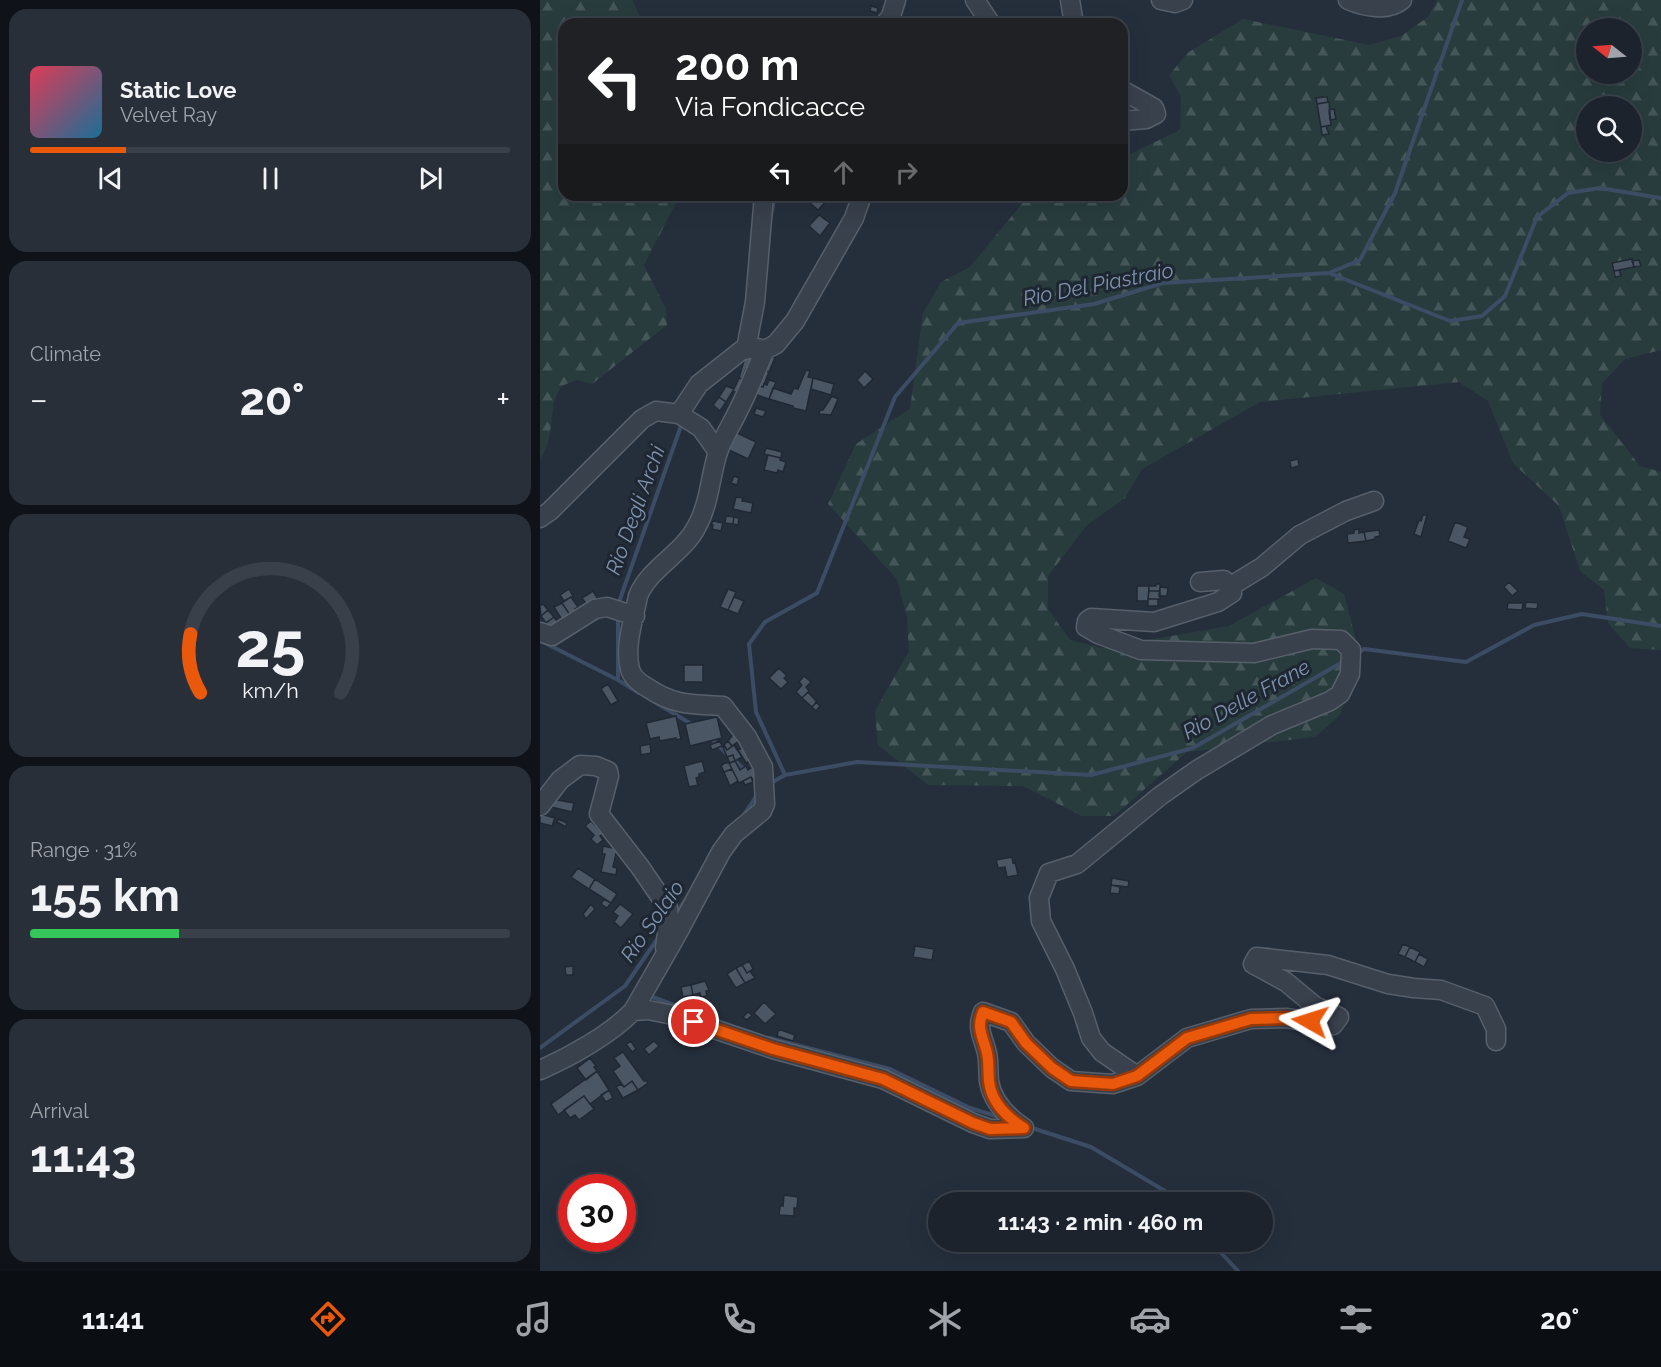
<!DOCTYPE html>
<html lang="en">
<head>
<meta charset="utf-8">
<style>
	body { margin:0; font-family:Raleway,sans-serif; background:#292f39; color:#f1f3f6; height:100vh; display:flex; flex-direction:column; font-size:22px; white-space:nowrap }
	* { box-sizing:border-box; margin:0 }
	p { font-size:20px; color:#a0a4aa }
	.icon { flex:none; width:33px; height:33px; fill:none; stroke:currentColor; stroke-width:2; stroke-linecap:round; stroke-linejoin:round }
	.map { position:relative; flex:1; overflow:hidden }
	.side { display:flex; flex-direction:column; gap:9px; padding:9px; background:#0f1319; width:540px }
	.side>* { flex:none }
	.banner { position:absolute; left:18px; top:18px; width:570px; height:183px; border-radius:18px; box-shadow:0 6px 24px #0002,0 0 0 2px #3a4049; background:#202124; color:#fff; overflow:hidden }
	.needle { width:39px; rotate:287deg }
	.fabs { position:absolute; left:1036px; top:18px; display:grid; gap:12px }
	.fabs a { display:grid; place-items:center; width:66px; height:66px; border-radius:50%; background:#1c232d; box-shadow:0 6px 24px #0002,0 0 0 2px #3a4049; font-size:30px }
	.speed { position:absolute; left:18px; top:1174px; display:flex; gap:12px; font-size:30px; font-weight:700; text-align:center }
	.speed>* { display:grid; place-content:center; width:78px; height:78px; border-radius:50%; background:#1c232d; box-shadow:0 6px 24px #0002,0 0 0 2px #3a4049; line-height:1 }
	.speed .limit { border:9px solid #d22; background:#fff; color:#111 }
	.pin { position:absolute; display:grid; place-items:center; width:51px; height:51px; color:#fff; margin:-26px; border:3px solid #fff; border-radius:50%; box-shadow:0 2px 6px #0007 }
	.me { position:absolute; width:66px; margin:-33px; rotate:276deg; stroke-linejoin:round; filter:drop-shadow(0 0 4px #0008) }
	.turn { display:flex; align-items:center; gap:21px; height:126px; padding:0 18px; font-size:27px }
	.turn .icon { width:78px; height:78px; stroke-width:2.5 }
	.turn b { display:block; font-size:42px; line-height:51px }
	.lanes { display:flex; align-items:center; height:57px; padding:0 18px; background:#0003; justify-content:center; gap:30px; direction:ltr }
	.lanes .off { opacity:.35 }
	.big { font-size:45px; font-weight:700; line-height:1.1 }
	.side .tile { flex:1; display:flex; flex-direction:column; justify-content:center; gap:9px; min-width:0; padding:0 21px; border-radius:18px; background:#292f39 }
	.side .dial { align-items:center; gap:0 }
	.dial svg { height:156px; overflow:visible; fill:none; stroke:#3a4049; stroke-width:7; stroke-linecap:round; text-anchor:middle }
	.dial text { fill:#f1f3f6; stroke:none }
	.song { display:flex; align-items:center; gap:18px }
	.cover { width:72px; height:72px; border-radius:9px; background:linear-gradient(135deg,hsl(350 70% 55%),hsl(200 70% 35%)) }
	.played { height:6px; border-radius:3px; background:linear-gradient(90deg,#ea580c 20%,#3a4049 20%) }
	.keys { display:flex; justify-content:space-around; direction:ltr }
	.heat { display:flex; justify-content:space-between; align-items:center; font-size:33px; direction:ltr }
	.charge { height:9px; border-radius:4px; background:linear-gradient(90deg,#34c759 31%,#3a4049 0) }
	.trip { position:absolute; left:388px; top:1192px; width:345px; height:60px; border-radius:30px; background:#1c232d; box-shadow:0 6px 24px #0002,0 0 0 2px #3a4049; font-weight:700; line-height:60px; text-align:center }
	.tabs { display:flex; height:96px; justify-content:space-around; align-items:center; background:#0b0e12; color:#a0a4aa }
	.tabs .icon { width:42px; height:42px }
	.tabs .selected { color:#ea580c }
	.tabs b { font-size:27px; color:#f1f3f6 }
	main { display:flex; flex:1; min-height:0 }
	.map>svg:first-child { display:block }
	.forest { fill:url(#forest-firs); fill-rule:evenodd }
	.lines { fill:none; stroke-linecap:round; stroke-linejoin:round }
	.stream { stroke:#3c4c64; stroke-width:4 }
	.building { fill:#4b5665; stroke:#202833; stroke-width:1.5 }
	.minor-casing { stroke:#575f6a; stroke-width:21 }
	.minor { stroke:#39414c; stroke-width:18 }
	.route-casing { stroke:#983908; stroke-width:15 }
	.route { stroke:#ea580c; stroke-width:10 }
	.labels { text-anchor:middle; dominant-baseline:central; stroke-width:6; stroke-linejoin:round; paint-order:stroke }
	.water-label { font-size:21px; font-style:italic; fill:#7e92ad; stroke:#1e2631 }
</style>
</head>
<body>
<main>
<section class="side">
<div class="tile">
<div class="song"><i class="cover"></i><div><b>Static Love</b><p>Velvet Ray</p></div></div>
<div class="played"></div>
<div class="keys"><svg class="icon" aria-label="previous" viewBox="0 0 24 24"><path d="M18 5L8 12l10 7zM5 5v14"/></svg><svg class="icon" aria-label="pause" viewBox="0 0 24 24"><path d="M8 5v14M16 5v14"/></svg><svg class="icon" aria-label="next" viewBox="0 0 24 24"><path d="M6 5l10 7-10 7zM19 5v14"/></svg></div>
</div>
<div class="tile"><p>Climate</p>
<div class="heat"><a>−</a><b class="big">20°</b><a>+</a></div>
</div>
<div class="tile dial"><svg viewBox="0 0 100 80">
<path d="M14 69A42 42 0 1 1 86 69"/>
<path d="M14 69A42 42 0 0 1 9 39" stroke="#ea580c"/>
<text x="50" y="56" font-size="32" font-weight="700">25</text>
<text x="50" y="72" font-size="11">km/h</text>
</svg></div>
<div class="tile"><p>Range · 31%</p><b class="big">155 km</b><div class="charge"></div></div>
<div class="tile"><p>Arrival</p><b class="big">11:43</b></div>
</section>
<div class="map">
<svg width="1121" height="1271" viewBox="0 0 1121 1271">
	<defs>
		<pattern id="forest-firs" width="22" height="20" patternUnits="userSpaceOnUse" patternTransform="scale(1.5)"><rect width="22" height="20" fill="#283c3e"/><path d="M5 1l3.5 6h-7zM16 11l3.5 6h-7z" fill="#455658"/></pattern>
	</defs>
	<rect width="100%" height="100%" fill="#252f3c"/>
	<path class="forest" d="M0,0H92L104,24H24V195H140L104,265L126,309L127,325L52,384L37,380L21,386L14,401L9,440L0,461Z
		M897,0H1121V350L1085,359L1062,383L1060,415L1100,466L1121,472V650L1090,648L1068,623L1064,590L1040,571L1019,506L973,463L948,401L919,382L720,402L602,469L585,498L547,525L508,576V609L530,640L562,648L689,626L776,578L804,594L820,655L800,715L775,737L647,752L574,816H542L483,786L388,785L338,745L335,711L369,651L367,617L357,579L288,504L316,444L370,409L383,313L401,282L430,267L489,195H582V158L640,130L641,97L629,75L649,52L703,19L829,45L861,36L888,17ZM1047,28H1092V74H1047ZM1047,106H1092V152H1047Z"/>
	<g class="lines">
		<path class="stream" d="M231,216L235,195
			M789,273L820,260L855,193L922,0
			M78,605L142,423
			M78,616V680L99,693
			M1,641L78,680
			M817,653L824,649L926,662L994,625L1042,614L1121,626
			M113,701L153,725
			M171,738L187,754
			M193,759L205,770
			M245,775L216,712L209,644L225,622L277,593L355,397L418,323L554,304L623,283L789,273L910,321L942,316L965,296L997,217L1028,193L1060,188L1121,198
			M229,784L245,775L317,762L551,775L653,748L806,660
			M203,816L217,795
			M135,915L149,894
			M107,995L145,1009
			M161,1014L179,1021
			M229,1038L350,1069L430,1108L462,1118
			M0,1048L85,986L118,938
			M489,1127L551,1147L625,1191L635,1203
			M671,1242L698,1271"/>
	</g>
	<path class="building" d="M331,6L338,8L337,13L330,11Z
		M784,97H787L788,102L777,104L776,98Z
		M789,102L791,125L781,127L777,104Z
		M794,109L796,119L790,120L789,110Z
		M786,126L789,134L782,135L781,127Z
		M261,195H292L278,210Z
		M279,215L290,223L280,236L269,226Z
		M1092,259L1094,267L1074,271L1072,263Z
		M1099,260L1101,266L1094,267L1092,261Z
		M1079,270L1081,276L1075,277L1074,271Z
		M228,355L235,358L229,372L222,370Z
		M205,357L216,361L213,372L206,369L202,379L199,378Z
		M206,369L213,372L203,396L193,391L199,378L202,379Z
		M222,370L229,372L223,387L215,384Z
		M266,370L270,371L268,377L273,378L266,411L253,408V406L229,399L233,388L251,394L254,388L258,389Z
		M325,371L333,379L324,388L317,380Z
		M273,378L294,384L291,395L271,389Z
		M229,380L236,382L229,399L211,393L215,384L223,387L224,384L227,385Z
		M186,386L194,389L186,402L179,397Z
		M292,396L298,399L291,415L279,414L280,410H283Z
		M179,397L186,402L180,411L173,405Z
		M216,408L226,411L223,417L214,414Z
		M193,431L216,442L208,459L185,448Z
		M226,448L242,452L241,458L224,454Z
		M228,455L241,458L240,460L246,462L243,472L238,470L237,473L224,470Z
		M758,459L759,466L751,468L750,461Z
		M194,476L199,478L197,485L191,483Z
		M196,497L203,498L202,501L213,503L211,513L193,509Z
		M883,515H887L881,537L874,534L879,520L881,521Z
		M186,516L194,517L193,524L185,523Z
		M194,517L199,518L198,525L193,524Z
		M173,521L183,523L181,531L172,529L173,525H171Z
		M915,522L928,527L924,537L930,539L926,548L908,541Z
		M819,529V533L824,532L826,541L808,543L807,534L814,533V530Z
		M839,530L840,536L835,537V539L826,541L824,532Z
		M969,582L978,591L972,596L964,587Z
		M616,584H620V591H609V586H616Z
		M597,586H609L608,601H597Z
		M620,587L628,588L627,596H619Z
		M29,589L33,596L24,601L20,595Z
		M188,589L196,592L188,610L180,607Z
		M53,591L59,601L49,608L42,598Z
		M609,591H620V599H608Z
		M31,597L38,607L35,609L38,614L32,618L22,603Z
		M194,597L204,601L198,614L188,610Z
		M608,599H618V606H608Z
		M986,602L998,603L997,609L985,608Z
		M22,603L32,618L24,623L14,607Z
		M968,603H983L982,610L967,609Z
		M3,604L8,610L1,616L0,606Z
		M8,610L14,617L6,623L1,616Z
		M14,617L21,627L14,633L6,623Z
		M144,665H163V682H144Z
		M239,668L247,676L244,678L248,682L241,689L229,678Z
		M264,676L271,682L266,687L269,691L262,698L256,692L262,685L259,682Z
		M68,684L78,701L71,705L61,689Z
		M268,692L277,702L272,707L262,698Z
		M276,702L280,706L276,711L272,707Z
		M136,716L141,739L136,740V738L120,741L119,737L110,739L106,723Z
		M177,717L182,738L150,746L145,724Z
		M195,732L200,740L192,746L188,741Z
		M180,741L182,746L172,750L170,745Z
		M188,741L192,746L187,750L184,745Z
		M110,744L111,753L101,755L100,746Z
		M194,745L202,757L195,761L193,755L187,757L183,747L184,746L187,750Z
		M206,746L214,759L206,763L198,750Z
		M193,755L195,761L190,763L187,757Z
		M162,761L165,772L159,774V777L156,778L158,785L149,787L144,766Z
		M195,761L200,770L206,766L208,770L214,766L219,776L212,779L211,777L199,783L189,763Z
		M185,763H189L192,769L184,772L181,766Z
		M192,769L198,781L190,786L184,772Z
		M211,777L213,782L205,785L203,781Z
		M12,799L34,803L32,812L11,807Z
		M0,814L15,818L12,826L0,823Z
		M18,819L27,823L26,827L17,822Z
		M51,821L63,834L60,836L63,840L57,845L51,839L54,835L45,826Z
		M63,846L77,849L73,867L77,868L76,875L61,872L65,854H62Z
		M472,857L473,863L475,862L478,875L467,877L465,867L458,868L456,860Z
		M38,868L55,879L49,889L31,877Z
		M572,878L589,881L588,887L571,885Z
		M55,879L77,894L71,903L49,889Z
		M571,885L580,887L579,894L570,893Z
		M64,899L71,903L67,908L61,904Z
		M51,904L55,909L46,919L43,914Z
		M80,904L93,914L81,928L74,922L78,916L73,912Z
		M863,944L870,947L865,957L858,954Z
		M375,946L394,949L392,960L373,957Z
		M870,947L880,952L875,962L865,957Z
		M879,954L888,959L884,967L875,962Z
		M209,961L213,969L207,973L202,965Z
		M202,965L207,973L210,971L215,978L205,983L196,968Z
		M33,966V975H26L25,967Z
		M196,968L205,983L196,988L187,974Z
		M165,981L169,990L166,991L167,996L161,997L160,993L153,995L151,985Z
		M151,985L153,995L143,997L141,987Z
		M149,999L152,1009L165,1013L164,1018L148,1015L146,1009H142L140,1001Z
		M224,1002L236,1014L225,1024L214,1013Z
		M208,1012L212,1015L207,1020L203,1017Z
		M241,1030L255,1035L253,1041L237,1036L238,1031Z
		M91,1041L96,1049L92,1052L86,1044Z
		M114,1041L119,1046L109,1055L104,1049Z
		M83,1052L104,1081L106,1080L108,1083L98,1090L92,1081L84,1087L73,1071L80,1066L74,1058Z
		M50,1058L56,1066L54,1067L57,1071L46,1080L37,1068Z
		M57,1071L69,1090L50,1104L44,1096L18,1115L11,1104Z
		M92,1081L98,1090L83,1098L76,1087L81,1084L84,1087Z
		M69,1090L73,1098L66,1102L61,1095Z
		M44,1096L54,1109L39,1120L35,1115L30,1118L24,1110Z
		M244,1195L258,1197L257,1208H254V1216L239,1215L240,1206H243Z"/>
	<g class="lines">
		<defs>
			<path id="minor" d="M435,0L451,24
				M530,0L534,24
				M621,0L635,3L643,0
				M808,0C824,7 848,12 862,0
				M345,24L351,16L356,0
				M582,90L614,108L616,114L606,119L582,121
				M206,349L215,302L224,195
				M139,414L159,384L202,350L217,348L225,350L236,344L255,321L314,218L322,195
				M0,518L10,511L102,419L116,411L139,414L161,428L178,452
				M691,586L722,567L760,535L806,511L834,501
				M0,632L12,636L55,609L67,607L95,616
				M0,806L20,780L40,765L56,766L68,771L69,776L59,814L100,867L128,908L129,918L125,948
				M93,1011L136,936L181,852L194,834L222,811L225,804L223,767L207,737L183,706C153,704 135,706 108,688C101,684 92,678 90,669C84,647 94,618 98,596C110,567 143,554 157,526C169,504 170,479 177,455C182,439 192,424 199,409C209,390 216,370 225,350
				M0,1070C30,1057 71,1034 93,1011L108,1010L133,1015L233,1049L343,1079L433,1123L450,1129L484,1128C468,1117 452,1102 449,1081C448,1072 449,1062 447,1053C443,1036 436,1029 443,1012L471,1022L486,1043L512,1068L531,1081L573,1084L597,1076L647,1038L711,1019L746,1018L793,1025L799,1017L775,1006L746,982L713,964L717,957L788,965L848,984L874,988L901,990L945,1006L956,1029V1041
				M597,1076L562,1052L551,1038L543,1013L525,969L501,921L499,898L509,873L537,864L620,796L657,770L732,725L790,701L800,694L810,674L811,650L801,640L772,639L714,653L601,650L558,634L546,627L547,621L551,618L614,622L678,602L692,593L691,586L684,580L660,582"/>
		</defs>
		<use href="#minor" class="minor-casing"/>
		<use href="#minor" class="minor"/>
	</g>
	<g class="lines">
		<defs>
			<path id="route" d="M154,1022L233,1049L343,1079L433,1123L450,1129L484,1128C468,1118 451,1102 449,1081C448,1072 449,1062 447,1053C443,1036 436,1029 443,1012L471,1022L486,1043L512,1068L531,1081L573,1084L597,1076L647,1038L711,1019L746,1018L770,1021"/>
		</defs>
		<use href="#route" class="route-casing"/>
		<use href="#route" class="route"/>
	</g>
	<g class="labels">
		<g class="water-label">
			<text transform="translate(558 284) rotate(-11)">Rio Del Piastraio</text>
			<text transform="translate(95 510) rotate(-70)">Rio Degli Archi</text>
			<text transform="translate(706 699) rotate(-29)">Rio Delle Frane</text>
			<text transform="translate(112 921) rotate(-55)">Rio Solaio</text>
		</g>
	</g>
</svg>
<div class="fabs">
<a><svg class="needle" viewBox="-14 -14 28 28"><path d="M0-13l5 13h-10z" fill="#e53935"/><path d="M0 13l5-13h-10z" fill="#a0a4aa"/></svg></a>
<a><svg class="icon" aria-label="search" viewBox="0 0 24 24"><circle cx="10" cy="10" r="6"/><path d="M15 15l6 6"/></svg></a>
</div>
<div class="speed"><div class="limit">30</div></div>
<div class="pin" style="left:154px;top:1022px;background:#d93025"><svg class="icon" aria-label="arrive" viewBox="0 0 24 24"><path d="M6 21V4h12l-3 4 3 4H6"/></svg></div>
<svg class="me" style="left:770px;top:1021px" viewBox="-20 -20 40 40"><path d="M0-17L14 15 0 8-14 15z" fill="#ea580c" stroke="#fff" stroke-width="4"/></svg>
<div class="trip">11:43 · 2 min · 460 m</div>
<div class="banner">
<div class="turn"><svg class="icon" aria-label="left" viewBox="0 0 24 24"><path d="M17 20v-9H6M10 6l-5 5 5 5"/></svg><div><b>200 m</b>Via Fondicacce</div></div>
<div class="lanes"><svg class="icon" aria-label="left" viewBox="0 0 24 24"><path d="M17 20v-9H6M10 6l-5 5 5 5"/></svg><svg class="icon off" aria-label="ahead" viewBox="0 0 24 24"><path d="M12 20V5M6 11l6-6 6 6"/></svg><svg class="icon off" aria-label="right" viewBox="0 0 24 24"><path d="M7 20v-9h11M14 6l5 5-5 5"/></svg></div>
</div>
</div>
</main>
<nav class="tabs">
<b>11:41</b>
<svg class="icon selected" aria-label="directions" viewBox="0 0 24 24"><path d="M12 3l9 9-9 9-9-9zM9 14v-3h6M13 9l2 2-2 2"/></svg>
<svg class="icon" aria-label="music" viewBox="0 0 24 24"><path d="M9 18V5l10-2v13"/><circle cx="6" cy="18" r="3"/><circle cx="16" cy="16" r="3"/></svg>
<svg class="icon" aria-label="phone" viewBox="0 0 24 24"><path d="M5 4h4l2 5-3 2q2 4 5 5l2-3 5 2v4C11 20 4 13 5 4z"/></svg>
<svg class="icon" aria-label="climate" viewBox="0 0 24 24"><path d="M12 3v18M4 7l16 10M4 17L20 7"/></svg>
<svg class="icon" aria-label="car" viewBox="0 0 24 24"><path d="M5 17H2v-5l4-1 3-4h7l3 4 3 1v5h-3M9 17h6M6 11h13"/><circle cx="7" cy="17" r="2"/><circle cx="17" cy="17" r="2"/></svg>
<svg class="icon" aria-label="filters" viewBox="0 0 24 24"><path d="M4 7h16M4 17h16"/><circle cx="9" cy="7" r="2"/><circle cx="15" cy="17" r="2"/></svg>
<b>20°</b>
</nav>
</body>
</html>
